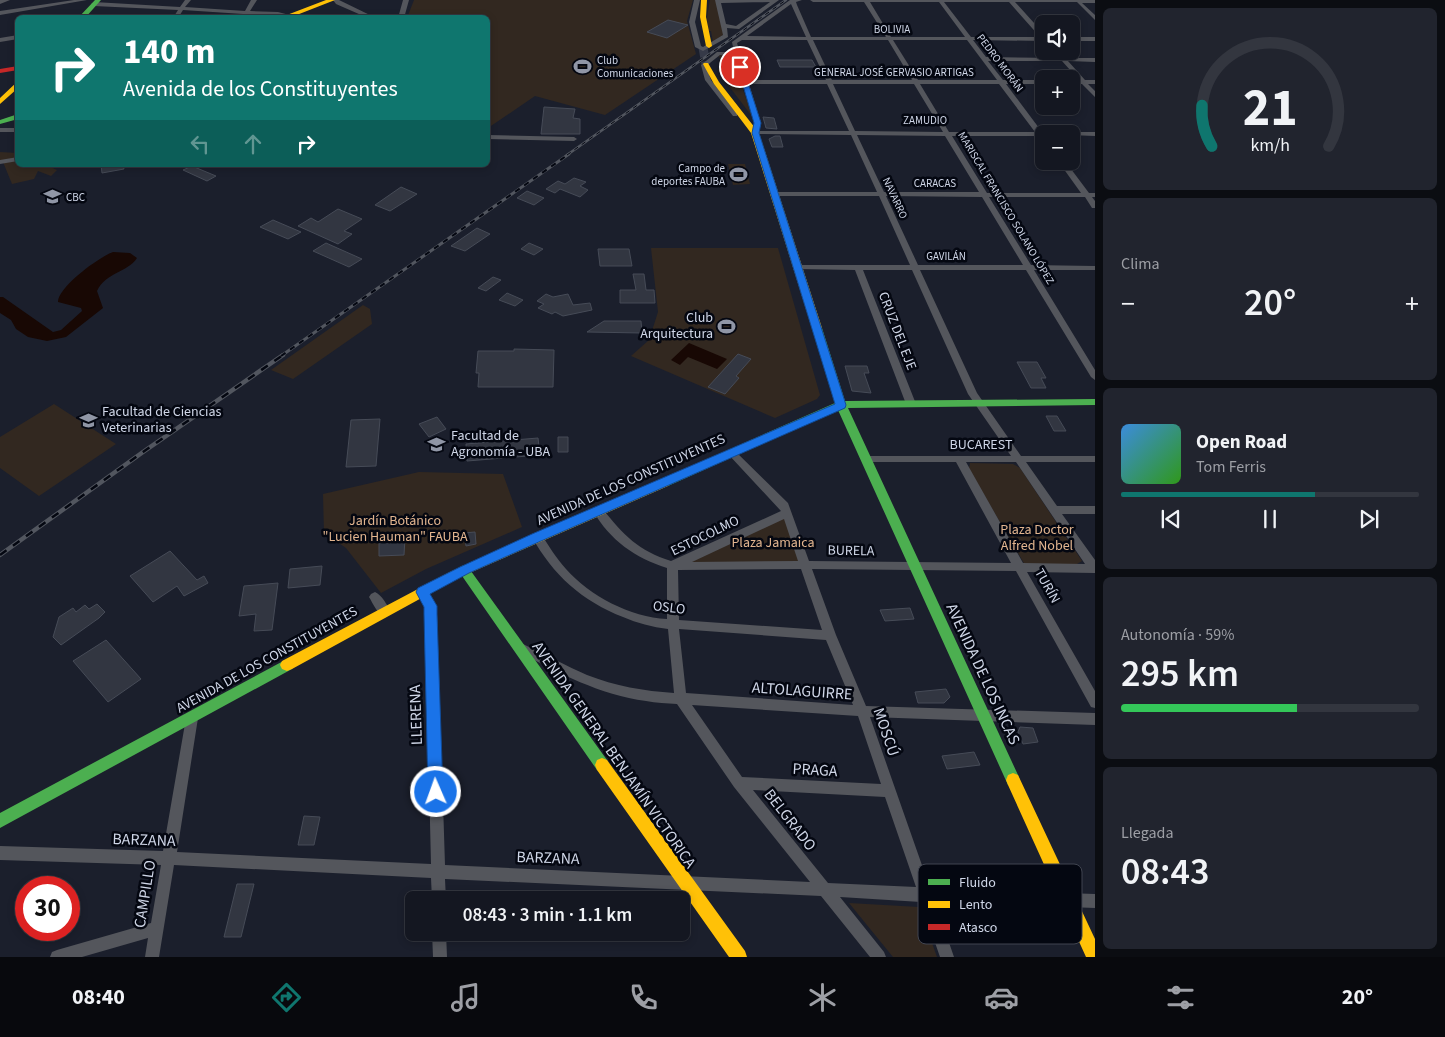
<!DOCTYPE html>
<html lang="es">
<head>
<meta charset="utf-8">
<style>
	body { margin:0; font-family:"Source Sans 3",sans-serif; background:#21242e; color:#f1f3f6; height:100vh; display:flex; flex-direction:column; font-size:19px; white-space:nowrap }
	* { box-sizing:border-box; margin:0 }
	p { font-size:16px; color:#9d9fa5 }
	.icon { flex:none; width:28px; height:28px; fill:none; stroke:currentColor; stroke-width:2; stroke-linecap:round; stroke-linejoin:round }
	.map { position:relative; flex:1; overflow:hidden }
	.sheet { display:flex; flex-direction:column; gap:8px; padding:8px; background:#0b0d12; width:350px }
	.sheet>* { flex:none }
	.banner { position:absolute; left:15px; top:15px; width:475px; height:152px; border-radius:8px; box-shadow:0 2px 8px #0003,0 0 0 1px #33363f; background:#0f766e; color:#fff; overflow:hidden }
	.buttons { position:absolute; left:1035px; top:15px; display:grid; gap:10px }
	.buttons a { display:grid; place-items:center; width:45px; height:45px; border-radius:8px; background:#141721; box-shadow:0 2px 8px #0003,0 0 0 1px #33363f; font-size:25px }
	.speed { position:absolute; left:15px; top:876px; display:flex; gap:10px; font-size:25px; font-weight:700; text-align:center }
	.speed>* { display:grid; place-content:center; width:65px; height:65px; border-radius:50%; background:#141721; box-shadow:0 2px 8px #0003,0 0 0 1px #33363f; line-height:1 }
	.speed .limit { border:8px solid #d22; background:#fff; color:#111 }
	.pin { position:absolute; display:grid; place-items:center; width:42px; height:42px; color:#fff; margin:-21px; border:2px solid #fff; border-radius:50%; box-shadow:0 1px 5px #0007 }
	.me { position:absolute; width:55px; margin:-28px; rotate:358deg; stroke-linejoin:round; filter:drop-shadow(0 0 4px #0008) }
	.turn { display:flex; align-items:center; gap:18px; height:105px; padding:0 25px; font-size:22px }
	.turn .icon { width:65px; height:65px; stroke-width:2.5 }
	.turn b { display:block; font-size:35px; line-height:42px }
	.lanes { display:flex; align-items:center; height:48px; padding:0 25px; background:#0003; justify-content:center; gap:25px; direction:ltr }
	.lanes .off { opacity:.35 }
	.big { font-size:38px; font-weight:600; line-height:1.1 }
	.sheet .tile { flex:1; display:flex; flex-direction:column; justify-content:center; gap:8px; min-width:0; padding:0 18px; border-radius:8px; background:#21242e }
	.sheet .dial { align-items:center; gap:0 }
	.dial svg { height:130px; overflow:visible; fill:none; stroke:#33363f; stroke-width:7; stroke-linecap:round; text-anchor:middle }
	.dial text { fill:#f1f3f6; stroke:none }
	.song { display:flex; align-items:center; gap:15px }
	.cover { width:60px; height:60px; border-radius:8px; background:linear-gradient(135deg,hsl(210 70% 55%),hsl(110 70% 35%)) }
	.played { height:5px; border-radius:2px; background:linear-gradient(90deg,#0f766e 65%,#33363f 65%) }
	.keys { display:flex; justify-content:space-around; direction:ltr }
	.heat { display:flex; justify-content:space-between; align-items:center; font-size:28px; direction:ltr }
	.charge { height:8px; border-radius:4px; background:linear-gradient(90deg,#34c759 59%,#33363f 0) }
	.trip { position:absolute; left:405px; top:891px; width:285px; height:50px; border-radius:8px; background:#141721; box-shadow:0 2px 8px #0003,0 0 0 1px #33363f; font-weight:600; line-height:50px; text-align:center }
	.tab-bar { display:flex; height:80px; justify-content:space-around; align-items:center; background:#08090d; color:#9d9fa5 }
	.tab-bar .icon { width:35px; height:35px }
	.tab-bar .on { color:#0f766e }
	.tab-bar b { font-size:22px; color:#f1f3f6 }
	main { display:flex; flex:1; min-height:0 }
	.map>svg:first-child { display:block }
	.green { fill:#322820 }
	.water { fill:#180804 }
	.building { fill:#323641; stroke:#464b57 }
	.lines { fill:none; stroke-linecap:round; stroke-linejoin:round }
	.secondary-tunnel { stroke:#363a48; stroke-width:9; stroke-dasharray:9 4.5; stroke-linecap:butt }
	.street { fill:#54565c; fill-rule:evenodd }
	.fast { fill:#4caf50; fill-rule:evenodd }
	.slow { fill:#ffc107; fill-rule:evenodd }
	.jam { fill:#c62828; fill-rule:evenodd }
	.rail-far2-casing { stroke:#52565f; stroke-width:2.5 }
	.rail-far1-casing { stroke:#52565f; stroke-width:3 }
	.rail-casing { stroke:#52565f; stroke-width:4.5 }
	.rail-far2 { stroke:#040711; stroke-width:1; stroke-dasharray:4.5; stroke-linecap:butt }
	.rail-far1 { stroke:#040711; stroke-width:2; stroke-dasharray:5.5; stroke-linecap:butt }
	.rail { stroke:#040711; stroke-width:2.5; stroke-dasharray:8; stroke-linecap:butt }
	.route { fill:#1a73e8; stroke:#114b97 }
	.labels { text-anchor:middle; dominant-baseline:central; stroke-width:5; stroke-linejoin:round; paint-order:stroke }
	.far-street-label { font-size:11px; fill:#cfd6e7; stroke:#040711 }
	.far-poi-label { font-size:11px; fill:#cfd6e7; stroke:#040711; text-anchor:start }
	.poi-label { font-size:14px; fill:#cfd6e7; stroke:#040711; text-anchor:start }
	.street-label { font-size:14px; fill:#cfd6e7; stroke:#040711 }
	.park-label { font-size:14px; fill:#e2b58f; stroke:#040711 }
	.near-street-label { font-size:16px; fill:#cfd6e7; stroke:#040711 }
	.key { fill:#040711; stroke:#414551; stroke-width:1 }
	.key-label { font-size:14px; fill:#cfd6e7 }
</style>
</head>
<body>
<main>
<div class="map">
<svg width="1095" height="957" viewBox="0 0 1095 957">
	<rect width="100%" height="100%" fill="#1b1f2c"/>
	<path class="green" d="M414,0H693L687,21L696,54L605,115L535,96L488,128V18H407Z
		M710,0H716L722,17L723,35L713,42L711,31H708L707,17Z
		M722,54L734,56L733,57L738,74L740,75L745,89L743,90L754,119L722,77L718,69H724L719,56Z
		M0,152L17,153L18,165H46L57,170L51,176L38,171L34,179L12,184L3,162H0Z
		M728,164H745L750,184L733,185Z
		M651,248H778L820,395L817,399L775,418L631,356L649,340L658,312Z
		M363,305L370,309L372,324L293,379L271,370Z
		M54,404L116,444L39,496L0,468V437Z
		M970,463L1013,464L1020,468L1082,561L1077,564L1025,565L969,469Z
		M419,472L503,474L522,527L426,569L381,593L346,548L324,533L323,494Z
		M784,516L799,562L684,563Z
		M849,903L919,907L937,957H893Z"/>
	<path class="water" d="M113,252L130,253L137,258C127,273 106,272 97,291L103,308L66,337L47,341L28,337L16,329L11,320L0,313V297H3L53,332L61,330L82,311L81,308L58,302C58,287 99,257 113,252Z
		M689,343L727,359L717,369L688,357L680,365L671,360Z"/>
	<path class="building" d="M668,20L688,25L667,38L647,32Z
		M777,60H812L816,67H780Z
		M544,107L575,109L573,118L580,119V134H541Z
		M763,117L774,118L777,129L766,128Z
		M775,136H780L783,147H772L769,139Z
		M101,165H123L124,169L102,173Z
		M192,166L216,176L207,181L183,170Z
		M574,178L586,182L580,186L588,190L580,197L560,189L555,193L546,189L558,181L565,184Z
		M401,187L417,194L390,211L375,205Z
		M527,191L544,198L534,205L517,198Z
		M338,209L362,219L344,231L352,234L338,244L298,226L311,218L318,222Z
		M273,220L301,232L288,239L260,227Z
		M477,228L490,234L465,251L451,246Z
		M326,243L362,259L349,267L313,251Z
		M529,243L543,249L534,255L521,249Z
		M598,249H629L632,266H600Z
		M633,274H644L646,290H654L655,303H620V290H636Z
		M493,277L501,280L486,291L478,288Z
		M507,293L523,300L515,306L499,300Z
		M546,294L553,297L568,294L573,305L590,303L592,310L563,316L555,312L552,314L538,308L544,304L537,301Z
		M604,321H641L642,333L587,332Z
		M514,349L554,350L553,387H478L479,373H476L478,351H514Z
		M738,354L751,359L736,376L739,378L725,394L708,387Z
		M1017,362H1037L1046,378H1041L1046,388H1031Z
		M845,366H867L869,373H864L871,393L852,391Z
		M1046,416H1057L1066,431H1054Z
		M437,417L446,429L429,437L419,424Z
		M380,419L376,466L346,467L351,420Z
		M558,437H568V452H558Z
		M538,438L540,455L467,461L466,444Z
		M475,532L476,544L466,546L464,533Z
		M405,538L404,555L379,556V539Z
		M170,551L197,580L204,576L208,583L184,596L177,586L153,602L130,576Z
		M322,566L320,585L288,588L290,569Z
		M278,583L272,630L254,631L256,614L239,616L244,586Z
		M97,604L105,612L99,618L61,645L53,637L59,617L73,608L76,612L85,605L89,609Z
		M910,608L914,619L885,621L880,610Z
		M106,640L141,679L108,702L73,661Z
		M946,689L950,697L944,703H918L915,692Z
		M1020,727L1033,728L1038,742L1023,744L1018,732Z
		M974,752L980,765L947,769L942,756Z
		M304,816L320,817L314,845H298Z
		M237,884H254L241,937H224Z"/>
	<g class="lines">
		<path class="secondary-tunnel" d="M703,48L706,64"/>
		<path class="street" d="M0,0H10L0,4Z
			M74,0H87L0,15V11Z
			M185,0H191L185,7L245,11L251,0H257L250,11L278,12L301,18L248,14L244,18L241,16L243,14L183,10L178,18H173L178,10L94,6L91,4L94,2L180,7Z
			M333,0H339L376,18H368L336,4Z
			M403,0H409L404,18H398Z
			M694,0H700L695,22L701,46L703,47L723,35L715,0H779L739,29L727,28L728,37L703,51L695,47L689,22ZM770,2L736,26L726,24L721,3Z
			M790,0H802L796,2L797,5L811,37H886L864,2H813L810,0H1095V3H1082L1095,15V20L1077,2H1015L1044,34V41L973,40L986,57L1059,58L1053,51H1059L1065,58H1095V62L1068,61L1085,80H1095V84H1088L1095,91V97L1082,84H1071V80H1079L1062,61H988L1003,80H1044V84H1006L1042,132H1095V136L1044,134L1043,140L1038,136H952L987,193H1081L1058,161H1065L1089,193H1095V197H1092L1095,201V208H1092L1085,197H989L1031,265L1095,266V270H1034L1095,370V380L1091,377L1026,270H920L977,393L1021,456H1095V462H1026L1057,506H1095V514H1062L1095,560V573L1027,572L1095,691V708L1091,707L1016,571L812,569L836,635L866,706L1095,713V725L870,717L930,888L1095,894V908L935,902L954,957H940L921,902L840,897L884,952L886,957H870L821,896L445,879L446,900H432L431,878L174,865L159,957H145L148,938L82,957H50L52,952L57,950L151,923L161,865L0,860V846L163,851L186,718L188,714L192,712L196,714L198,718L177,852L431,864L425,614L424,606L416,592L418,589L422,588L426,589L436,606L437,614L445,865L810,882L734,787L677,704C667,703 656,703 646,701C600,695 559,673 519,652L517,649L519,646L523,644L527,646C547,655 566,666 587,675C615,686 644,691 674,693L668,629C652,627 637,623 623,617C582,601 553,575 532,537L533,534H541C549,546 556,558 566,569C590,596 630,617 667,619V568C635,558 610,540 593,511L594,508H602C623,535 639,551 671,561L781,511L728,454L726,452L728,450H734L788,503L809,561L1011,563L956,462H867L862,459L867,456H1011L968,394L912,270H863L916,404L911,407L906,404L855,270L797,269L793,267L797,265H910L879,196H774L770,194L774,192H877L851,135L753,134L755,123L735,56L720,55L706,66L711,80L737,114V116H733L705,80L701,65L717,52H734L732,42ZM870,2H939L965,37H891ZM944,2H1009L1040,37H971ZM791,4L806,37L747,36ZM742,40H807L826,80H748L737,43ZM813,40H888L912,80H832ZM893,40H967L997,80H918ZM749,84H827L849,131H759L761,123ZM833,84H914L943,132L855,131ZM920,84H999L1035,132H949ZM857,135L945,136L979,192H884ZM886,196L982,197L1023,265H918ZM966,462H1016L1085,564L1023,563ZM784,519L798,561L692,562ZM801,569L822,630L679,620L678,570ZM679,629L826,640L853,705L686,693ZM692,705L858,716L881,784L742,777ZM753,790L885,797L916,887L828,883Z
			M18,35V39L0,42V38Z
			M1071,37H1095V41H1071Z
			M0,128H18V132H0Z
			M488,135L574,137L577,139L574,141L488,139Z
			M18,157V161L0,164V160Z
			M375,592C382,595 387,605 391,612L389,615C379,619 374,605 369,597L371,594Z
			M432,932H446L447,957H433Z"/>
		<path class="fast" d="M95,0H101L85,18H78Z
			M18,114V119L0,124V120Z
			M817,325L822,328L845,401L1095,399V405L848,408L1018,775L1020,780L1018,785L1013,787L1008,785L838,410L668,486H660L658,483L660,480L835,403L812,328Z
			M464,565L468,567L607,760L609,765L607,770L602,772L597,770L460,573L458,570L460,567Z
			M287,659L292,661L294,665L292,669L0,828V813Z"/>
		<path class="slow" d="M326,0H335L289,18H279Z
			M701,0H707L706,17L712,46L709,48L706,46L700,17Z
			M704,63H708L719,82L759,133L822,328L820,330H814L812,328L751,133L714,84L703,64Z
			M18,81V88L0,104V98Z
			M664,479L668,480L670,483L668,486L458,578L292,669L287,671L282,669L280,665L282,661L450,572Z
			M602,758L607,760L745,951L747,957H729L597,770L595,765L597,760Z
			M1013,773L1018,775L1095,939V957H1086L1008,785L1006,780L1008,775Z"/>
		<path class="jam" d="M18,66V70L0,73V69Z"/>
		<defs>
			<path id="rail-far2" d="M567,155L786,0"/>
			<path id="rail-far1" d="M281,356L569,154"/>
			<path id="rail" d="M0,555L143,452L283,355"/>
		</defs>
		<use href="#rail-far2" class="rail-far2-casing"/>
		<use href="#rail-far1" class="rail-far1-casing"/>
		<use href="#rail" class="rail-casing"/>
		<use href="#rail-far2" class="rail-far2"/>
		<use href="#rail-far1" class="rail-far1"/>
		<use href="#rail" class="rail"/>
	</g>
	<path class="route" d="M737,65L743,67L761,123L759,133L846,405L845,408L541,541L469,573L430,594L437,606V614L443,792L441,797L436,799L430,797L428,792L424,614V607L416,592L418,588L460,567L532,534L835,404L752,133L754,123Z"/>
	<defs>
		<symbol id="stadium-bare" viewBox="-9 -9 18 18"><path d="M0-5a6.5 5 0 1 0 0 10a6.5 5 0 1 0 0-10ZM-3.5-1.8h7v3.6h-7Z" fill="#9096a6" stroke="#040711" stroke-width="2.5" paint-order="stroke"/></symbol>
		<symbol id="university-bare" viewBox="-9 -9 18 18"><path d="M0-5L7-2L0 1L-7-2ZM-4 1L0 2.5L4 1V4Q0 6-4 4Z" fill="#9096a6" stroke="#040711" stroke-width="2.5" paint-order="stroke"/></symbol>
	</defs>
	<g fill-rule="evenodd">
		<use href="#stadium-bare" x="570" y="54" width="25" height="25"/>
		<use href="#stadium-bare" x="726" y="162" width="25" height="25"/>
		<use href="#university-bare" x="40" y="184" width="25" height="25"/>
		<use href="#stadium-bare" x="714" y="314" width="25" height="25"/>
		<use href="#university-bare" x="76" y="408" width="25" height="25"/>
		<use href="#university-bare" x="424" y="432" width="25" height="25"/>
	</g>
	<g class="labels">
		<g class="far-street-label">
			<text x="892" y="29">BOLIVIA</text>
			<text transform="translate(1000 63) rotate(53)">PEDRO MORÁN</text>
			<text x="894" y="72">GENERAL JOSÉ GERVASIO ARTIGAS</text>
			<text x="925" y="120">ZAMUDIO</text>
			<text x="935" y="183">CARACAS</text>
			<text transform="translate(895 198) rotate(65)">NAVARRO</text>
			<text transform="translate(1006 208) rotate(59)">MARISCAL FRANCISCO SOLANO LÓPEZ</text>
			<text x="946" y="256">GAVILÁN</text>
		</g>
		<g class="far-poi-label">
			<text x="597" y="60">Club<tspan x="597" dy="13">Comunicaciones</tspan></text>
			<text x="725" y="168" text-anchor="end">Campo de<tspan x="725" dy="13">deportes FAUBA</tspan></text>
			<text x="66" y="197">CBC</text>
		</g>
		<g class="poi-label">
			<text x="713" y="318" text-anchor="end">Club<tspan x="713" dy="16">Arquitectura</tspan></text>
			<text x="102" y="412">Facultad de Ciencias<tspan x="102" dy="16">Veterinarias</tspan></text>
			<text x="451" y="436">Facultad de<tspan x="451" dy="16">Agronomía - UBA</tspan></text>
		</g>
		<g class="street-label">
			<text transform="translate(897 331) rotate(69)">CRUZ DEL EJE</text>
			<text x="981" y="445">BUCAREST</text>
			<text transform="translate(631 480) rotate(-24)">AVENIDA DE LOS CONSTITUYENTES</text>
			<text transform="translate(705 536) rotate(-26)">ESTOCOLMO</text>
			<text transform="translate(851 551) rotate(1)">BURELA</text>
			<text transform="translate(1047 586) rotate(61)">TURÍN</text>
			<text transform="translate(669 608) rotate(7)">OSLO</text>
			<text transform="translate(267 660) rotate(-29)">AVENIDA DE LOS CONSTITUYENTES</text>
		</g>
		<g class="park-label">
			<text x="395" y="521">Jardín Botánico<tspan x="395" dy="16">"Lucien Hauman" FAUBA</tspan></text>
			<text x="1037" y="530">Plaza Doctor<tspan x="1037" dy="16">Alfred Nobel</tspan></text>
			<text x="773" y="543">Plaza Jamaica</text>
		</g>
		<g class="near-street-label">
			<text transform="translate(983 674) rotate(65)">AVENIDA DE LOS INCAS</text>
			<text transform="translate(802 691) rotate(4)">ALTOLAGUIRRE</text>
			<text transform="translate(416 715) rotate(-92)">LLERENA</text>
			<text transform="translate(886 732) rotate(71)">MOSCÚ</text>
			<text transform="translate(614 755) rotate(55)">AVENIDA GENERAL BENJAMÍN VICTORICA</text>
			<text transform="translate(815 770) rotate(3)">PRAGA</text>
			<text transform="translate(790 820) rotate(52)">BELGRADO</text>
			<text transform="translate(144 840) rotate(2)">BARZANA</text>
			<text transform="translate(548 858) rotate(2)">BARZANA</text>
			<text transform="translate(145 894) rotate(-81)">CAMPILLO</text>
		</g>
	</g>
	<rect x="918" y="864" width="164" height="80" rx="8" class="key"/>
	<rect x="928" y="879" width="22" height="6" fill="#4caf50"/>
	<rect x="928" y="901" width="22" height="7" fill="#ffc107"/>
	<rect x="928" y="924" width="22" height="6" fill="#c62828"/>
	<g class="key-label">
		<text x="959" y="887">Fluido</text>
		<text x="959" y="909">Lento</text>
		<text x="959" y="932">Atasco</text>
	</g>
</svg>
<div class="buttons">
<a><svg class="icon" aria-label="sound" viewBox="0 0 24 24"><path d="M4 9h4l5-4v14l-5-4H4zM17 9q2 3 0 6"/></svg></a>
<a>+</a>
<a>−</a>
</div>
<div class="speed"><div class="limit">30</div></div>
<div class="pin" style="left:740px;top:67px;background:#d93025"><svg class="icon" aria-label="arrive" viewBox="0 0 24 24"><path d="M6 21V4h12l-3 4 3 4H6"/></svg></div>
<svg class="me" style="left:436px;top:792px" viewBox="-20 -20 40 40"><circle r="17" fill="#1a73e8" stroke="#fff" stroke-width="3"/><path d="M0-11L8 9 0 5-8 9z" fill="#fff"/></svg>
<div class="trip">08:43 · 3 min · 1.1 km</div>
<div class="banner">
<div class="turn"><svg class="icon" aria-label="right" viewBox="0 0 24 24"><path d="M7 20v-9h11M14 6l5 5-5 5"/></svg><div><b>140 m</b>Avenida de los Constituyentes</div></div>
<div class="lanes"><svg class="icon off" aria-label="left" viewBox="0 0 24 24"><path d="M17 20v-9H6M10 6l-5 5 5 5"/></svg><svg class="icon off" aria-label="ahead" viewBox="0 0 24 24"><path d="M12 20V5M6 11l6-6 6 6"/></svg><svg class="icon" aria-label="right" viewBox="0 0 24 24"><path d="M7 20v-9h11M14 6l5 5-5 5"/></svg></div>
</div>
</div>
<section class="sheet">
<div class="tile dial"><svg viewBox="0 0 100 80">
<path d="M14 69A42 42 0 1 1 86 69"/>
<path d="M14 69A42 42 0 0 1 8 44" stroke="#0f766e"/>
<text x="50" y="56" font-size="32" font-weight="700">21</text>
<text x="50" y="72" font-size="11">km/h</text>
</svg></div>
<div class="tile"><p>Clima</p>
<div class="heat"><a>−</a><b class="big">20°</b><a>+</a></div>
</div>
<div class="tile">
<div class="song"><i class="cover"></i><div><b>Open Road</b><p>Tom Ferris</p></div></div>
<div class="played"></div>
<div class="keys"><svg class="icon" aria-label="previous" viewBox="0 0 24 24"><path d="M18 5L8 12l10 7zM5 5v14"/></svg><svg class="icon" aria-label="pause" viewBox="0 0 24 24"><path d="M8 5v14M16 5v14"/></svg><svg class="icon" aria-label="next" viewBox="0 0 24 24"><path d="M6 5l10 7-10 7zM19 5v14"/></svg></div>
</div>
<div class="tile"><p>Autonomía · 59%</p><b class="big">295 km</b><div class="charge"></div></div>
<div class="tile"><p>Llegada</p><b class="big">08:43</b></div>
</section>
</main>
<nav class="tab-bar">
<b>08:40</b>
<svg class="icon on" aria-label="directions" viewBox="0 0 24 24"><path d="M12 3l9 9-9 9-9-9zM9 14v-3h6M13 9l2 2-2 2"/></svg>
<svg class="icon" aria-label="music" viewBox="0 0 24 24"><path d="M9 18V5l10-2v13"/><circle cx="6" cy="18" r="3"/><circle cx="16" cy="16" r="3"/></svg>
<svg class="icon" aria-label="phone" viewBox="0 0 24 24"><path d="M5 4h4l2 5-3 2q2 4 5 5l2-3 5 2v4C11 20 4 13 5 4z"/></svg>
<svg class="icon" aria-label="climate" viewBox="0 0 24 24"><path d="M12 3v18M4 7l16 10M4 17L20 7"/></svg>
<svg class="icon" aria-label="car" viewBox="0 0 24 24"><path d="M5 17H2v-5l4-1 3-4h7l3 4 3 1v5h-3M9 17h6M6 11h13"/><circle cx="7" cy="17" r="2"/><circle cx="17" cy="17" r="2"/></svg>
<svg class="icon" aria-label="filters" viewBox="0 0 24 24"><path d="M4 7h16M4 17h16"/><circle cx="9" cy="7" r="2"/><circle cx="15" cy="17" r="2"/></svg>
<b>20°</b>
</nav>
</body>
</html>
